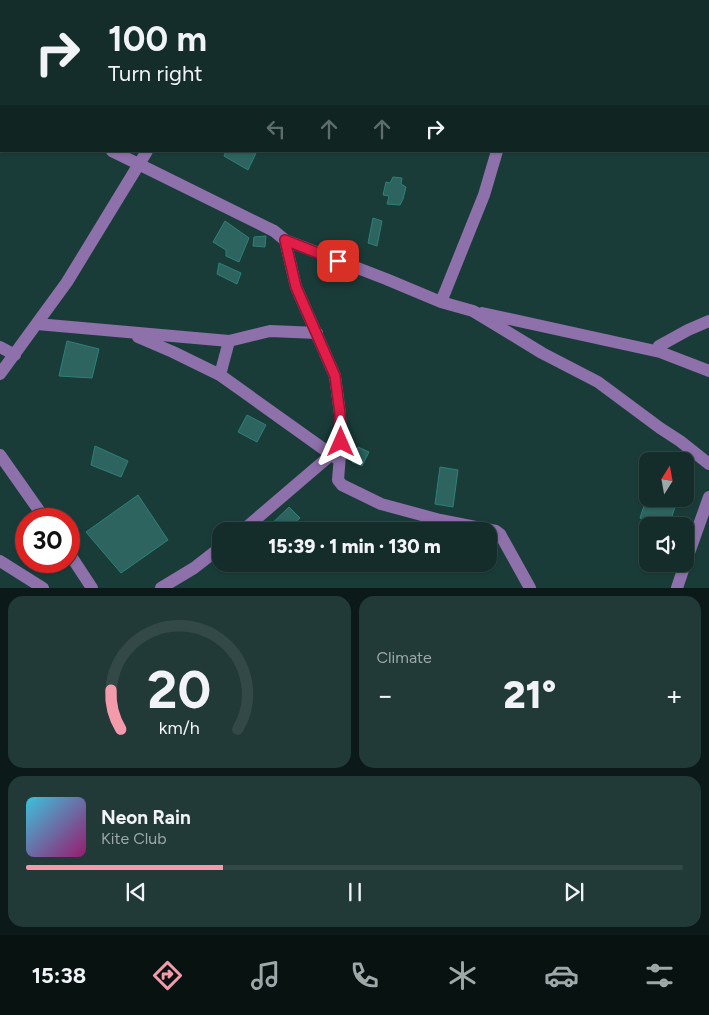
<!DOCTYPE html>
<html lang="en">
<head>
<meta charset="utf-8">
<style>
	body { margin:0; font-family:Figtree,sans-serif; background:#213937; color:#f1f3f6; height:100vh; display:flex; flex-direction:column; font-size:19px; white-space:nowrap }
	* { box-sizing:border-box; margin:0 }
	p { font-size:16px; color:#9da8a9 }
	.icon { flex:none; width:28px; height:28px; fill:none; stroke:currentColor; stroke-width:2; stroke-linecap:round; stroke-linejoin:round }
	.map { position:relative; height:588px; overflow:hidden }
	.drawer { display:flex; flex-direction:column; gap:8px; padding:8px; background:#0b1918; flex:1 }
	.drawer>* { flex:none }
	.guide { position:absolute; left:0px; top:0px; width:710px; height:152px; box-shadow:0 1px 4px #0004,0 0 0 1px #334947; background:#142d2b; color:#f1f3f6; overflow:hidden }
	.needle { width:32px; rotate:11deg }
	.buttons { position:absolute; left:639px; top:452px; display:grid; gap:10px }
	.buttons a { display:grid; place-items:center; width:55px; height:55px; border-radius:10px; background:#142d2b; box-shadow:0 1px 4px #0004,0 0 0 1px #334947; font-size:25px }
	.speed { position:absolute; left:15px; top:508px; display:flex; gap:10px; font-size:25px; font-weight:700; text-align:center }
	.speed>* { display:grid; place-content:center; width:65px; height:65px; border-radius:50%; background:#142d2b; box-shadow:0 1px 4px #0004,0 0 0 1px #334947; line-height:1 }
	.speed .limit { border:8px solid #d22; background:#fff; color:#111 }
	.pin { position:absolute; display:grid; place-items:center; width:42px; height:42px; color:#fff; margin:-21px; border-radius:10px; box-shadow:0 2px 8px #0006 }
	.me { position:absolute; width:55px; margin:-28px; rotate:0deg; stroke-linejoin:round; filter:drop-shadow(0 0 4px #0008) }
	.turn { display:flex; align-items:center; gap:18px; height:105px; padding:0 25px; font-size:22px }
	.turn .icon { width:65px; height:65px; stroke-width:2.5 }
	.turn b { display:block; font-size:35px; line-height:42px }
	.lanes { display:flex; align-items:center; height:48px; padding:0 25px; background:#0003; justify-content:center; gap:25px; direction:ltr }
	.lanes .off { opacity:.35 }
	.big { font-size:38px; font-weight:800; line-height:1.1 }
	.drawer .card { flex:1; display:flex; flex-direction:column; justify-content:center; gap:8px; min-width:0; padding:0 18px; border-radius:15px; background:#213937 }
	.drawer .dial { align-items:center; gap:0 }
	.dial svg { height:130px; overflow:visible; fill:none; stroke:#334947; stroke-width:7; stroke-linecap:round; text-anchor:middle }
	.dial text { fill:#f1f3f6; stroke:none }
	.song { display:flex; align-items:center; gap:15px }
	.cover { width:60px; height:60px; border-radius:8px; background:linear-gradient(135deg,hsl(190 70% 55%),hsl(320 70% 35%)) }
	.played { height:5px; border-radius:2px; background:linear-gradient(90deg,#f39aab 30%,#334947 30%) }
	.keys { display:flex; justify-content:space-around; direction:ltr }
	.heat { display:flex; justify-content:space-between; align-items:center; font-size:28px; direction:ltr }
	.drawer .tiles { flex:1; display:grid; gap:8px; grid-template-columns:1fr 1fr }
	.card:last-child { grid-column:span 2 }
	.trip { position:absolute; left:212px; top:522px; width:285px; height:50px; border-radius:15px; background:#142d2b; box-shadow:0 1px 4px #0004,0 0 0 1px #334947; font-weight:800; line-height:50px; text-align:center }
	.menu { display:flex; height:80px; justify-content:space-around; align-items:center; background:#081211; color:#9da8a9 }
	.menu .icon { width:35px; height:35px }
	.menu .selected { color:#f39aab }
	.menu b { font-size:22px; color:#f1f3f6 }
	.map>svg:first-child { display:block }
	.building { fill:#2d645f; stroke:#2d817a }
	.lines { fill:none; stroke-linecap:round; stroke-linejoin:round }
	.minor { stroke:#8e70ab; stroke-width:12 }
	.route-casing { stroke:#92132f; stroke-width:12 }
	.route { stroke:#e11d48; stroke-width:9 }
</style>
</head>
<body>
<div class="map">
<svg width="709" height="588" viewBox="0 0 709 588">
	<rect width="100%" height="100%" fill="#1a3c39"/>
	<path class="building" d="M226,151H257L248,170L224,156Z
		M393,177L402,178L401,184L406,187L403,199L400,205L387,204L389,196L383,195L386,182L390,183Z
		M373,218L382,221L377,246L368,243Z
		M225,221L249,238L239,262L226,256V250L213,242Z
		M266,236L265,247L253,246L254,237Z
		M219,263L241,273L237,284L217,274Z
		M67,341L99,349L92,378L59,376Z
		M247,415L266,425L257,442L238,432Z
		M95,446L128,461L121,477L91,465Z
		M358,447L369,452L362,466L352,462Z
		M440,467L458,470L453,507L435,504Z
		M138,495L168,540L121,573L86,532Z
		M647,497L648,499H652L675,507L669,526H662L640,518Z
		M289,507L300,518L290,527L294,531H264Z"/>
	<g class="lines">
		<path class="minor" d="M393,0L398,1
			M507,0V1
			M636,0V1
			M246,1L247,0
			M0,87L1,89
			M112,151L274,231L285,240L386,279L441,302L473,311L542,353L598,382L660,428L680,441L709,464
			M285,240L296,287L335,376L340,414L341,443L338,480L342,485L381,504L440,520L496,531L500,534L530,588
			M441,302L484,195L497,151
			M482,313L660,352L709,371
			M37,324L229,341L270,331L317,333
			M138,337L173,352L220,375L229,341
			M0,347L15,355
			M660,352L659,346L688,330L709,321
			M0,374L67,282L147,151
			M220,375L339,460
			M0,455L45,519
			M242,531L332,454
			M69,553L92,588
			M0,561L43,588
			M685,564L709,497
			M161,588L194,568L221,547
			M677,588L685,564"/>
	</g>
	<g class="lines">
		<defs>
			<path id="route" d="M338,261L285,240L296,287L335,376L340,414L341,442"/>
		</defs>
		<use href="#route" class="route-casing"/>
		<use href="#route" class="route"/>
	</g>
</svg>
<div class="buttons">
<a><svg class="needle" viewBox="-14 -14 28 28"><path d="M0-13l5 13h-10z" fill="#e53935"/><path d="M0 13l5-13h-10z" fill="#9da8a9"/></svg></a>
<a><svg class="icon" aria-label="sound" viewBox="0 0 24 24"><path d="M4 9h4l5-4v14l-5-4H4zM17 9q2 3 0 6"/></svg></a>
</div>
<div class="speed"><div class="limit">30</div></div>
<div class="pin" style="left:338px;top:261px;background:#d93025"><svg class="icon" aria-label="arrive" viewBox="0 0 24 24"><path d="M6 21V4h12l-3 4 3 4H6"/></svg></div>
<svg class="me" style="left:341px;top:442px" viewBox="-20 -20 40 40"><path d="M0-17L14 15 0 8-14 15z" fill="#e11d48" stroke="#fff" stroke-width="4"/></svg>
<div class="trip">15:39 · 1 min · 130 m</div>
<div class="guide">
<div class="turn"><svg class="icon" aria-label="right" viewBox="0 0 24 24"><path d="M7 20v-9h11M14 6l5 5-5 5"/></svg><div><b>100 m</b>Turn right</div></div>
<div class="lanes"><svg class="icon off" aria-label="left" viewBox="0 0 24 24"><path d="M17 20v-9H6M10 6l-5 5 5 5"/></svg><svg class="icon off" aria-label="ahead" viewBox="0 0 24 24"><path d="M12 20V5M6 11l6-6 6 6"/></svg><svg class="icon off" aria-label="ahead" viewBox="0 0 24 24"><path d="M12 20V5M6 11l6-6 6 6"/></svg><svg class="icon" aria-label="right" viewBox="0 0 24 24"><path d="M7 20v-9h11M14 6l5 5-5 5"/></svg></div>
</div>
</div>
<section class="drawer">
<div class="tiles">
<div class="card dial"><svg viewBox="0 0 100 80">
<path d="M14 69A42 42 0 1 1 86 69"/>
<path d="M14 69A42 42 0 0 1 8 45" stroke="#f39aab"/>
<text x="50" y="56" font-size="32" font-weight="700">20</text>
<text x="50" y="72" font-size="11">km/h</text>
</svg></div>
<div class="card"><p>Climate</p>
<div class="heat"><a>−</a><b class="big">21°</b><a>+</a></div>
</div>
<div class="card">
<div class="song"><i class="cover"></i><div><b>Neon Rain</b><p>Kite Club</p></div></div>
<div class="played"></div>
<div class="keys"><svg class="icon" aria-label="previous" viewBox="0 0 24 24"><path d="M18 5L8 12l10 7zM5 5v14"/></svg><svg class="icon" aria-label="pause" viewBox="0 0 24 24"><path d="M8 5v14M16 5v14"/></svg><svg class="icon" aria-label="next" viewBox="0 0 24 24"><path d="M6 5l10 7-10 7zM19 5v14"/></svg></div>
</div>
</div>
</section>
<nav class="menu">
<b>15:38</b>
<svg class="icon selected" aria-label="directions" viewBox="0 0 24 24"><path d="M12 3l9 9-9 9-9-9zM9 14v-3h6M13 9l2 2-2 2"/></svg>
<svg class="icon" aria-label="music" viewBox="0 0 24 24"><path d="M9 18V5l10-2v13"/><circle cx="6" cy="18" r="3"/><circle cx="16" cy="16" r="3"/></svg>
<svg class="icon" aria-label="phone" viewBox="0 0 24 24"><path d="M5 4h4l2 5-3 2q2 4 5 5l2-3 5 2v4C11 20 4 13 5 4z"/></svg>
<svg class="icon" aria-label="climate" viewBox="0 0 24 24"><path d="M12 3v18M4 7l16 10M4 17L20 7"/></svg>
<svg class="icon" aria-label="car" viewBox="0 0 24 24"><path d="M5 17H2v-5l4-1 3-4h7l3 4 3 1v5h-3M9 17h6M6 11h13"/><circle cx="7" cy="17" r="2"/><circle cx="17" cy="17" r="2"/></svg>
<svg class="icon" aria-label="filters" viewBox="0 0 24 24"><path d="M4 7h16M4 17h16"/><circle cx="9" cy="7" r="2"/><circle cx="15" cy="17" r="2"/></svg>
</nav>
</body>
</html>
